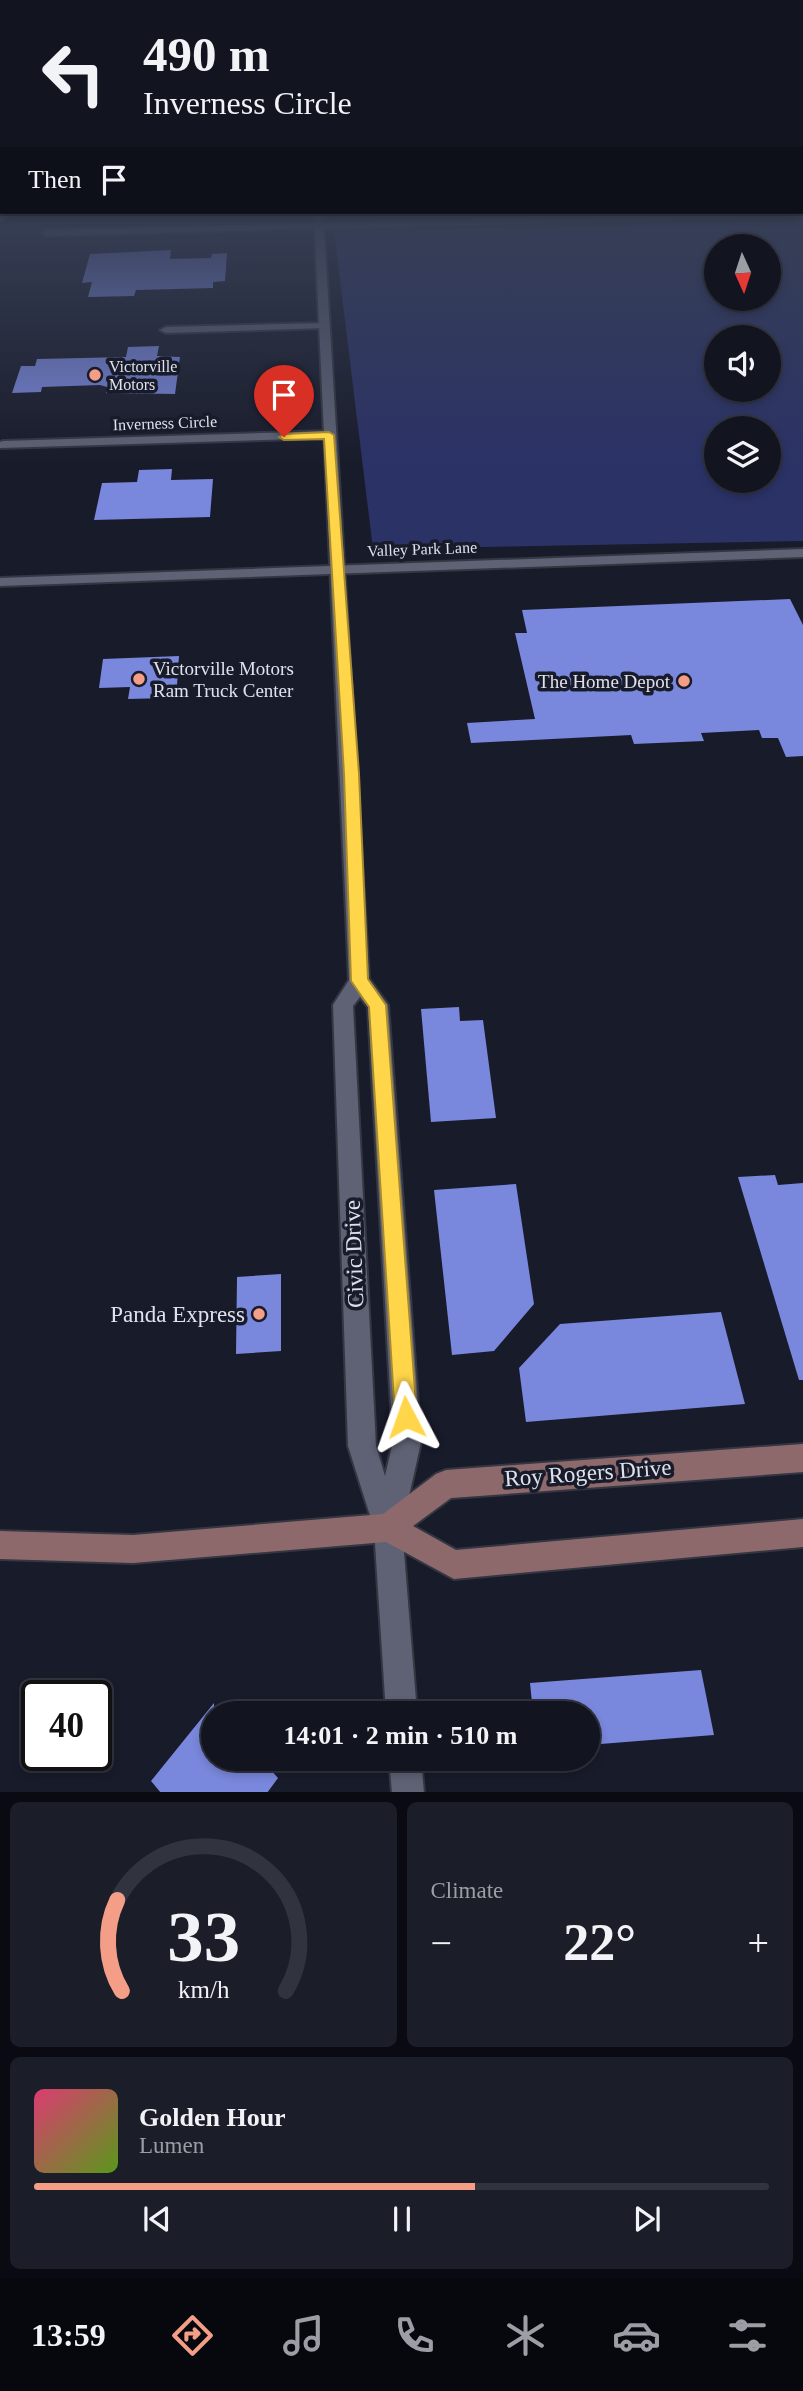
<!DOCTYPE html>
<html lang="en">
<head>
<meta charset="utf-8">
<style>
	body { margin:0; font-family:"Times New Roman",serif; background:#1b1d29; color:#f1f3f6; height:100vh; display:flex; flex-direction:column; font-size:26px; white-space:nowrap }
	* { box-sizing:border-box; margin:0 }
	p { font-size:23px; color:#9c9ea5 }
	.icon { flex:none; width:38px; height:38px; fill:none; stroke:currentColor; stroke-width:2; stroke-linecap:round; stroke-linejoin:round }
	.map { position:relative; height:1792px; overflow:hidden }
	.drawer { display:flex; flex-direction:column; gap:10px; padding:10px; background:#0a0b12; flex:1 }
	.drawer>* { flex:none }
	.hud { position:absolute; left:0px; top:0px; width:803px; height:214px; box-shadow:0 4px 10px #0003,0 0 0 2px #31333e; background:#121420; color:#f1f3f6; overflow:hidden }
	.needle { width:46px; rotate:177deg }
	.fabs { position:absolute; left:704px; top:234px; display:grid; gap:14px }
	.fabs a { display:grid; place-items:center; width:77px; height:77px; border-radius:50%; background:#121420; box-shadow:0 4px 10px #0003,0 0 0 2px #31333e; font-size:35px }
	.speed { position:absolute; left:21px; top:1680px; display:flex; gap:14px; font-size:35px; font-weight:700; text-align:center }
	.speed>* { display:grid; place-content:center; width:91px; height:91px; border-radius:50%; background:#121420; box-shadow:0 4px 10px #0003,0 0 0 2px #31333e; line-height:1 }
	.speed .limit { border:4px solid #111; border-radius:10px; background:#fff; color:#111 }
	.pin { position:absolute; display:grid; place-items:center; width:60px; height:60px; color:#fff; margin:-72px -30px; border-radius:50% 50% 50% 0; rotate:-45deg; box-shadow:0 0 7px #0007 }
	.pin .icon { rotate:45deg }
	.me { position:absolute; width:77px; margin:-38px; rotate:356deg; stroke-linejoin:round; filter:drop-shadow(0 0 5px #0008) }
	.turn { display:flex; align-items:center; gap:24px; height:147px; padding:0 28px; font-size:32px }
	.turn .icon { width:91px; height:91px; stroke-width:2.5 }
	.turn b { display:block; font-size:49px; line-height:60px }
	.then { display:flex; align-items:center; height:66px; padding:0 28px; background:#0003; gap:14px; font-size:26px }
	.big { font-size:52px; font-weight:600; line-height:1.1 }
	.drawer .widget { flex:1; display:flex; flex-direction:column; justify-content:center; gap:10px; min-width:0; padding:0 24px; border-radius:10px; background:#1b1d29 }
	.drawer .dial { align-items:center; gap:0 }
	.dial svg { height:182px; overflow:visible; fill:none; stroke:#31333e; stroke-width:7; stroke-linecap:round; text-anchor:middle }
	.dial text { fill:#f1f3f6; stroke:none }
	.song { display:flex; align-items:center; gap:21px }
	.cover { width:84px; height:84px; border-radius:10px; background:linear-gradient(135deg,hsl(340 70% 55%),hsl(90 70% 35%)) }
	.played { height:7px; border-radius:4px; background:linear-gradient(90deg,#f49e88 60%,#31333e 60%) }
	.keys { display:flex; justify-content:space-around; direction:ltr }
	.heat { display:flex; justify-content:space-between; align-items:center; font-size:38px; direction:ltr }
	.drawer .tiles { flex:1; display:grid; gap:10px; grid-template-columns:1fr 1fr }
	.widget:last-child { grid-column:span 2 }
	.trip { position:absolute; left:201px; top:1701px; width:399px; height:70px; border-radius:35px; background:#121420; box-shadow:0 4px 10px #0003,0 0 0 2px #31333e; font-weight:600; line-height:70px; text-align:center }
	.tabs { display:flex; height:112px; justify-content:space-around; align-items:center; background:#07080d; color:#9c9ea5 }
	.tabs .icon { width:49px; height:49px }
	.tabs .on { color:#f49e88 }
	.tabs b { font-size:32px; color:#f1f3f6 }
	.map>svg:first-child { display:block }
	.green { fill:#2b3266; fill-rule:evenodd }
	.building { fill:#7987dc }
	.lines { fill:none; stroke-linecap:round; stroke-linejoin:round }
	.minor-casing { stroke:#343642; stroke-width:4 }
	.tertiary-casing { stroke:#343642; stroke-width:4 }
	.secondary-casing { stroke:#343642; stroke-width:4 }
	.motorway-casing { stroke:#343642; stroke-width:3 }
	.minor { fill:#5e6274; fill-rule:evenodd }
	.tertiary { fill:#5e6274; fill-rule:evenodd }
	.secondary { fill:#8e696c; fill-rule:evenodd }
	.motorway { fill:#fe7958; fill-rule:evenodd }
	.route { fill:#ffd54a; stroke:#a68a30; stroke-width:2 }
	.poi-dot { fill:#f49e88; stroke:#181b2a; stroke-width:2.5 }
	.labels { text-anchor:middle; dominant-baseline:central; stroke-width:7; stroke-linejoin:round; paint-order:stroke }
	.far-poi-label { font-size:16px; fill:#dfe1ec; stroke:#181b2a; text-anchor:start }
	.far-street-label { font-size:16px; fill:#dfe1ec; stroke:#181b2a }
	.poi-label { font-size:19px; fill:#dfe1ec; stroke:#181b2a; text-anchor:start }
	.near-street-label { font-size:23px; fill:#dfe1ec; stroke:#181b2a }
	.near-poi-label { font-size:23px; fill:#dfe1ec; stroke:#181b2a; text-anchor:end }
</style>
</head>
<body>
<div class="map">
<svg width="803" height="1793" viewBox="0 0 803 1793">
	<rect width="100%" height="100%" fill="#181b2a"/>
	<path class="green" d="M803,221V541L373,549L334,231ZM716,247H768V299H716ZM716,338H768V390H716ZM716,429H768V481H716Z"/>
	<path class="building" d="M171,250L170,259L211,258L212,254L227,253L225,281L213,282V288L136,290L134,296L88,297L92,282L82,283L90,254Z
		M159,346L157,356L180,357L175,394L106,393L107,387L100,385L42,387L41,392L12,393L21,366H35L37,359L126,357L128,347Z
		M172,469L171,480L213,479L210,517L94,520L102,483L137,482L139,470Z
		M790,599L803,625V756L786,757L778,738H762L759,730L701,733L704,741L634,744L631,735L471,743L467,723L535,719L515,633H527L522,610Z
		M179,656L177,685H168L167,698L128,699L130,687L99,688L103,659Z
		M459,1007L460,1021L483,1020L496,1118L431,1122L421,1009Z
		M775,1175L778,1185L803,1183V1380H799L738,1177Z
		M516,1184L534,1304L494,1351L452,1355L434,1190Z
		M281,1274V1351L236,1354L237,1277Z
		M721,1312L745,1404L526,1422L519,1368L560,1324Z
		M701,1670L714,1735L588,1745V1713H533L530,1683Z
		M214,1703V1759H261L278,1778L267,1793H161L151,1781Z"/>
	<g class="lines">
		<defs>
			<path id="minor" d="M320,223L323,224V228L47,236L42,233L47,230Z
				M323,323L328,326L327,328L166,333L160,330L166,327Z
				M329,431L333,432V438L0,448V442L3,441Z
				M803,549V557L0,586V578Z
				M388,1514L398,1518L402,1528L417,1713H386L374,1528L378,1518Z
				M389,1759H421L424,1793H392Z"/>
			<path id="tertiary" d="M314,215H324V223L622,215H737L732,218L324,229L369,979L388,1005L421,1442L402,1528L398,1538L388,1542L378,1538L374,1528L348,1446L333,1005L349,980ZM360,997L368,1007L393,1442L385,1476L376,1446L353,1006Z"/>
			<path id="secondary" d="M803,1444V1472L451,1498L413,1526L456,1550L803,1519V1547L454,1579L386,1542L133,1563L0,1559V1531L133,1535L383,1514L436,1474L446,1470Z"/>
			<path id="motorway" d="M0,215H10L0,222Z"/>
		</defs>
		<use href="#minor" class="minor-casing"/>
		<use href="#tertiary" class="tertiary-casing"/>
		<use href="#secondary" class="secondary-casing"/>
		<use href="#motorway" class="motorway-casing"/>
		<use href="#minor" class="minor"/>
		<use href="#tertiary" class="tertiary"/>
		<use href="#secondary" class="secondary"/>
		<use href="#motorway" class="motorway"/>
	</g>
	<linearGradient id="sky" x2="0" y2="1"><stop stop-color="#0d0f17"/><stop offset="0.46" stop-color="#373f55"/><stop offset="1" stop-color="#373f55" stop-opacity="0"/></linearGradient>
	<rect width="803" height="466" fill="url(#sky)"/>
	<path class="route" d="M329,432L334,435L359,774L368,979L386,1005L417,1417L413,1425L406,1428L398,1425L395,1417L369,1007L351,981L344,774L324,439L284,440L279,437L284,434Z"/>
	<g class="poi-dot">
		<circle cx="95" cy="375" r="7"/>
		<circle cx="139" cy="679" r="7"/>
		<circle cx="684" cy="681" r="7"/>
		<circle cx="259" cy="1314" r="7"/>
	</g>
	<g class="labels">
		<g class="far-poi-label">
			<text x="109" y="366">Victorville<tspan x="109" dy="18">Motors</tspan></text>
		</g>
		<g class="far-street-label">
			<text transform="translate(165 423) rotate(-2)">Inverness Circle</text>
			<text transform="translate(422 549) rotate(-2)">Valley Park Lane</text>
		</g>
		<g class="poi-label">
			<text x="153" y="668">Victorville Motors<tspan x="153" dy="22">Ram Truck Center</tspan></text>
			<text x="670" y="681" text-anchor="end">The Home Depot</text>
		</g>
		<g class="near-street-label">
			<text transform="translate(354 1254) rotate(-92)">Civic Drive</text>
			<text transform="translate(588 1473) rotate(-4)">Roy Rogers Drive</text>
		</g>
		<g class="near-poi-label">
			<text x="245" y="1314">Panda Express</text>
		</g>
	</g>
</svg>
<div class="fabs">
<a><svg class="needle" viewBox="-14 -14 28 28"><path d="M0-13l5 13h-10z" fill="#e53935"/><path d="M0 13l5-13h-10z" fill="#9c9ea5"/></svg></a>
<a><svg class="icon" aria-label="sound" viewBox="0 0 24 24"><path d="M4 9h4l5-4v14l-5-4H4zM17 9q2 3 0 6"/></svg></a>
<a><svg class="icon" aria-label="layers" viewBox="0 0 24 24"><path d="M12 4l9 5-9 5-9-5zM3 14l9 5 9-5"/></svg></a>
</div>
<div class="speed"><div class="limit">40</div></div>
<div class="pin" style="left:284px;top:437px;background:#d93025"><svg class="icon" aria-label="arrive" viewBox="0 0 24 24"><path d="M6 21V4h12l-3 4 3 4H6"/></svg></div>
<svg class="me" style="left:406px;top:1417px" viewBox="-20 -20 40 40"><path d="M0-17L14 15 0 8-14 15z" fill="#ffd54a" stroke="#fff" stroke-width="4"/></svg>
<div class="trip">14:01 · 2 min · 510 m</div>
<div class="hud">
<div class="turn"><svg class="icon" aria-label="left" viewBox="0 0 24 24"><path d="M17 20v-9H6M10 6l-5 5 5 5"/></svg><div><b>490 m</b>Inverness Circle</div></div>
<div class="then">Then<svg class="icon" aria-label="arrive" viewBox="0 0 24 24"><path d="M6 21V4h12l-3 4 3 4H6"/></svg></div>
</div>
</div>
<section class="drawer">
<div class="tiles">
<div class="widget dial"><svg viewBox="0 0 100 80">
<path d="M14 69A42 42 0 1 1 86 69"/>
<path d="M14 69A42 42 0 0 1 12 29" stroke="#f49e88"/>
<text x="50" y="56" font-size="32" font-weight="700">33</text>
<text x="50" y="72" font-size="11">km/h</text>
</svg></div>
<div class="widget"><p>Climate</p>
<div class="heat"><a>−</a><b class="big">22°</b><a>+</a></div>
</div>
<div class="widget">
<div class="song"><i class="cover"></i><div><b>Golden Hour</b><p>Lumen</p></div></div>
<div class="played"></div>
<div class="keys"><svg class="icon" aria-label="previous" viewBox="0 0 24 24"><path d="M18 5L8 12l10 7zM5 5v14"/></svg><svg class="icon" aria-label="pause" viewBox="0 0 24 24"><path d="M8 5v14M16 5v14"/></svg><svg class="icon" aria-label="next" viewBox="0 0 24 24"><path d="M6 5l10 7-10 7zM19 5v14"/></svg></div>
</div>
</div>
</section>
<nav class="tabs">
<b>13:59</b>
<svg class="icon on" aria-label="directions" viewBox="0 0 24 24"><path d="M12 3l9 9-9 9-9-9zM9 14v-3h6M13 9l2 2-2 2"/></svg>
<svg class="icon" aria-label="music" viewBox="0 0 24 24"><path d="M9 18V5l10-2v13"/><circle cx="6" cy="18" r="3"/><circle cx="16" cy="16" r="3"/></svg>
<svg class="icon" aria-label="phone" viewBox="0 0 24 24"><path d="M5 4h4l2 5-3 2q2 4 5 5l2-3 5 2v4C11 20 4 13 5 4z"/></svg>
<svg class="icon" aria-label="climate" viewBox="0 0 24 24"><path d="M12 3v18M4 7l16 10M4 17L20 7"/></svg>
<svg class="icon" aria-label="car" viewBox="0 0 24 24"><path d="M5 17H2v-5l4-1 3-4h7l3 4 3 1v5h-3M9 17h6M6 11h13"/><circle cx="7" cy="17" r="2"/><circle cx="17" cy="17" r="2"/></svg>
<svg class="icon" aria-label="filters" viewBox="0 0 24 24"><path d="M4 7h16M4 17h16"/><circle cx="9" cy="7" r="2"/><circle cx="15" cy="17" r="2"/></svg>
</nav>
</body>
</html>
